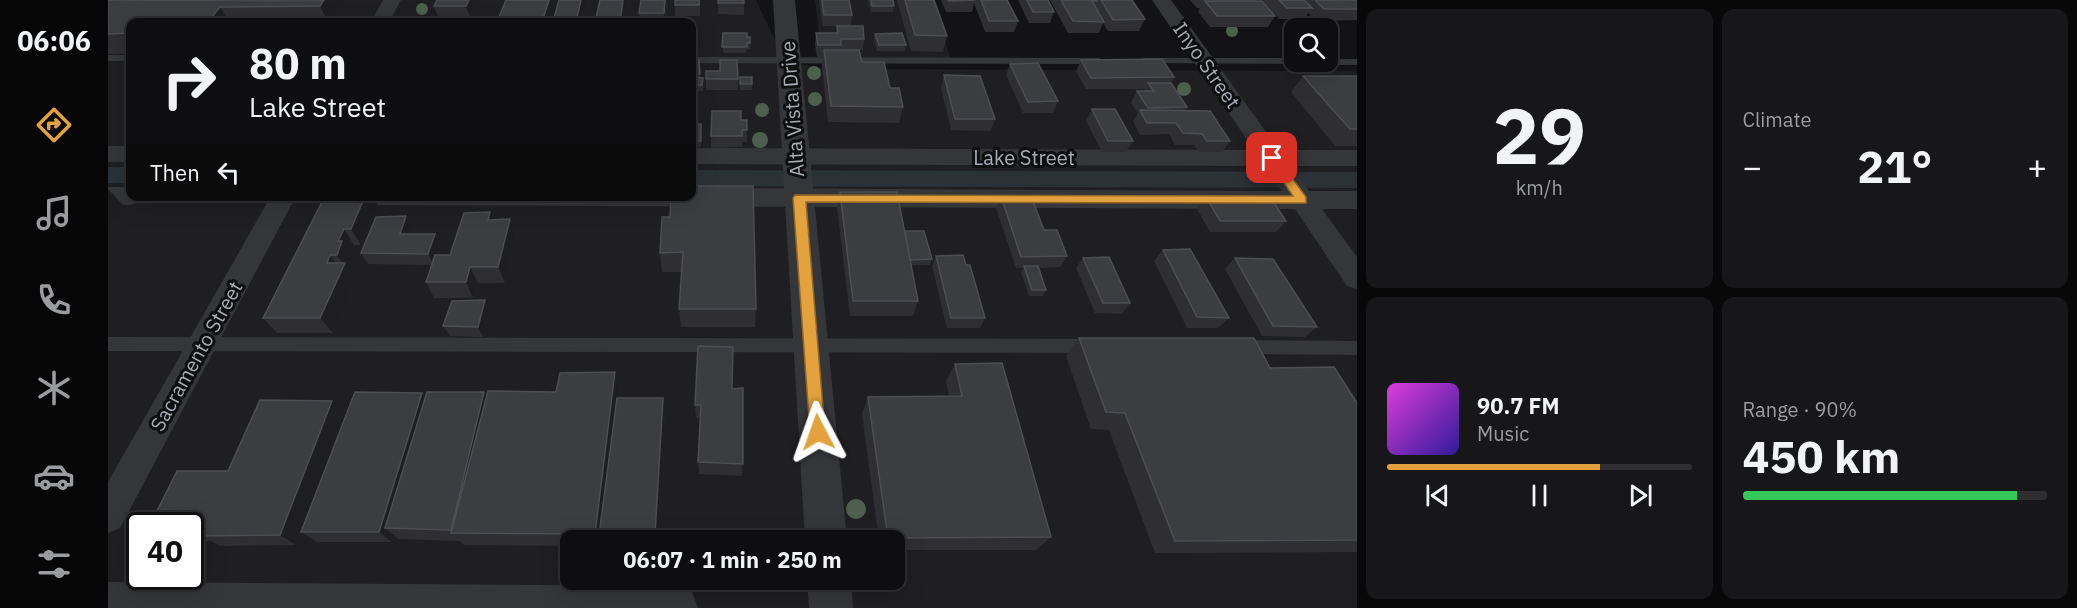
<!DOCTYPE html>
<html lang="en">
<head>
<meta charset="utf-8">
<style>
	body { margin:0; font-family:"IBM Plex Sans",sans-serif; background:#171719; color:#f1f3f6; height:100vh; display:flex; flex-direction:column; font-size:22px; white-space:nowrap }
	* { box-sizing:border-box; margin:0 }
	p { font-size:20px; color:#9b9c9f }
	.icon { flex:none; width:33px; height:33px; fill:none; stroke:currentColor; stroke-width:2; stroke-linecap:round; stroke-linejoin:round }
	.map { position:relative; flex:1; overflow:hidden }
	.details { display:flex; flex-direction:column; gap:9px; padding:9px; background:#080809; width:720px }
	.details>* { flex:none }
	.guide { position:absolute; left:18px; top:18px; width:570px; height:183px; border-radius:12px; box-shadow:0 6px 24px #0002,0 0 0 2px #2e2e30; background:#0e0e10; color:#f1f3f6; overflow:hidden }
	.controls { position:absolute; left:1176px; top:18px; display:grid; gap:12px }
	.controls a { display:grid; place-items:center; width:54px; height:54px; border-radius:12px; background:#0e0e10; box-shadow:0 6px 24px #0002,0 0 0 2px #2e2e30; font-size:30px }
	.speed { position:absolute; left:18px; top:512px; display:flex; gap:12px; font-size:30px; font-weight:700; text-align:center }
	.speed>* { display:grid; place-content:center; width:78px; height:78px; border-radius:50%; background:#0e0e10; box-shadow:0 6px 24px #0002,0 0 0 2px #2e2e30; line-height:1 }
	.speed .limit { border:3px solid #111; border-radius:9px; background:#fff; color:#111 }
	.pin { position:absolute; display:grid; place-items:center; width:51px; height:51px; color:#fff; margin:-26px; border-radius:12px; box-shadow:0 3px 9px #0006 }
	.me { position:absolute; width:66px; margin:-33px; rotate:356deg; stroke-linejoin:round; filter:drop-shadow(0 0 4px #0008) }
	.turn { display:flex; align-items:center; gap:21px; height:126px; padding:0 24px; font-size:27px }
	.turn .icon { width:78px; height:78px; stroke-width:2.5 }
	.turn b { display:block; font-size:42px; line-height:51px }
	.then { display:flex; align-items:center; height:57px; padding:0 24px; background:#0003; gap:12px; font-size:22px }
	.big { font-size:45px; font-weight:700; line-height:1.1 }
	.details .tile { flex:1; display:flex; flex-direction:column; justify-content:center; gap:9px; min-width:0; padding:0 21px; border-radius:12px; background:#171719 }
	.details .dial { align-items:center; gap:0 }
	.dial b { font-size:78px; line-height:1 }
	.song { display:flex; align-items:center; gap:18px }
	.cover { width:72px; height:72px; border-radius:9px; background:linear-gradient(135deg,hsl(300 70% 55%),hsl(250 70% 35%)) }
	.played { height:6px; border-radius:3px; background:linear-gradient(90deg,#e3a23d 70%,#2e2e30 70%) }
	.keys { display:flex; justify-content:space-around; direction:ltr }
	.heat { display:flex; justify-content:space-between; align-items:center; font-size:33px; direction:ltr }
	.charge { height:9px; border-radius:4px; background:linear-gradient(90deg,#34c759 90%,#2e2e30 0) }
	.details .tiles { flex:1; display:grid; gap:9px; grid-template-columns:repeat(2,1fr) }
	.trip { position:absolute; left:452px; top:530px; width:345px; height:60px; border-radius:12px; background:#0e0e10; box-shadow:0 6px 24px #0002,0 0 0 2px #2e2e30; font-weight:700; line-height:60px; text-align:center }
	main { display:flex; flex:1; min-height:0 }
	.tabs { display:flex; flex-direction:column; width:108px; justify-content:space-around; align-items:center; background:#060606; color:#9b9c9f }
	.tabs .icon { width:42px; height:42px }
	.tabs .current { color:#e3a23d }
	.tabs b { font-size:27px; color:#f1f3f6 }
	.map>svg:first-child { display:block }
	.built { fill:#1f1f22; fill-rule:evenodd }
	.lines { fill:none; stroke-linecap:round; stroke-linejoin:round }
	.canal { fill:#2b3237; fill-rule:evenodd }
	.service { fill:#353639; fill-rule:evenodd }
	.minor { fill:#353639; fill-rule:evenodd }
	.tertiary { fill:#353639; fill-rule:evenodd }
	.tree { fill:#4e5f4f }
	.wall { fill:#2f2f33 }
	.shaded-wall { fill:#1e1e21 }
	.building { fill:#3c3d41; stroke:#4c4e53; stroke-width:1.5 }
	.route { fill:#e3a23d; stroke:#946928; stroke-width:1.5 }
	.labels { text-anchor:middle; dominant-baseline:central; stroke-width:6; stroke-linejoin:round; paint-order:stroke }
	.street-label { font-size:20px; fill:#a6abb4; stroke:#0e0e10 }
</style>
</head>
<body>
<main>
<nav class="tabs">
<b>06:06</b>
<svg class="icon current" aria-label="directions" viewBox="0 0 24 24"><path d="M12 3l9 9-9 9-9-9zM9 14v-3h6M13 9l2 2-2 2"/></svg>
<svg class="icon" aria-label="music" viewBox="0 0 24 24"><path d="M9 18V5l10-2v13"/><circle cx="6" cy="18" r="3"/><circle cx="16" cy="16" r="3"/></svg>
<svg class="icon" aria-label="phone" viewBox="0 0 24 24"><path d="M5 4h4l2 5-3 2q2 4 5 5l2-3 5 2v4C11 20 4 13 5 4z"/></svg>
<svg class="icon" aria-label="climate" viewBox="0 0 24 24"><path d="M12 3v18M4 7l16 10M4 17L20 7"/></svg>
<svg class="icon" aria-label="car" viewBox="0 0 24 24"><path d="M5 17H2v-5l4-1 3-4h7l3 4 3 1v5h-3M9 17h6M6 11h13"/><circle cx="7" cy="17" r="2"/><circle cx="17" cy="17" r="2"/></svg>
<svg class="icon" aria-label="filters" viewBox="0 0 24 24"><path d="M4 7h16M4 17h16"/><circle cx="9" cy="7" r="2"/><circle cx="15" cy="17" r="2"/></svg>
</nav>
<div class="map">
<svg width="1249" height="608" viewBox="0 0 1249 608">
	<rect width="100%" height="100%" fill="#131315"/>
	<path class="built" d="M0,0H648L677,61L716,69L1249,71V608H0ZM22,22H584V196H22ZM32,525H82V576H32ZM462,540H786V579H462Z
		M707,0H824L843,60L714,59Z"/>
	<g class="lines">
		<path class="canal" d="M0,167H22V183H0Z
			M584,170L1249,172V188L584,186Z"/>
		<path class="service" d="M0,55H22V61H0Z
			M584,57L991,58L996,61L991,64L584,63Z
			M1036,58H1186V62H1191L1186,64L1032,63L1031,61Z
			M1220,59H1249V65H1213L1208,62H1220Z
			M0,337L985,339L991,341L993,346L991,351L985,353L0,351Z
			M1132,340L1249,341V355L1132,354L1126,352L1124,347L1126,342Z"/>
		<path class="minor" d="M275,0H293L281,22H263Z
			M1044,0H1063L1171,150H1249V166H1183L1201,191H1249V209H1214L1249,257V289L1239,286L1187,209L259,205L250,202L247,196H584V188L1174,191L1157,166L584,164V148L1146,150Z
			M0,146H22V162H0Z
			M0,187H22V196H34L31,202L22,205H0Z
			M163,196H188L12,528L0,533V482Z"/>
		<path class="tertiary" d="M665,0H687L739,540H697Z
			M699,579H743L745,608H701Z
			M0,582L568,586L584,592L590,608H0Z"/>
	</g>
	<g class="tree">
		<circle cx="314" cy="9" r="6"/>
		<circle cx="1124" cy="31" r="6"/>
		<circle cx="706" cy="73" r="7"/>
		<circle cx="1076" cy="89" r="7"/>
		<circle cx="707" cy="99" r="7"/>
		<circle cx="654" cy="110" r="7"/>
		<circle cx="652" cy="140" r="8"/>
		<circle cx="748" cy="509" r="10"/>
	</g>
	<path class="wall" d="M0,0H238L224,22H22V54H0Z
		M329,0H368L362,17H330L326,6Z
		M559,0L557,22H532L531,13Z
		M592,0V16H567V5Z
		M610,0H636V15L610,14Z
		M711,0H741L744,15L743,26L756,39L755,50H751L754,62L782,88L795,107L791,123L720,122L714,66L715,57H709L707,45L708,33H728L729,26H715Z
		M760,0H785L786,6L785,12H763Z
		M789,0H826L839,36L835,52L803,51Z
		M833,0H899L910,21L906,32H877L866,3L864,12H838Z
		M910,0H940L946,12L942,23H921Z
		M942,0H1024L1037,19L1031,31H1000L995,23L991,33H960Z
		M1082,0H1147L1167,16L1160,27H1102L1090,12L1092,8H1089Z
		M1154,0H1249V20L1208,21L1200,13L1196,19H1171Z
		M615,33L642,37V49H639L638,53H615Z
		M767,34L798,45L797,51H769L766,40Z
		M584,60H591L592,78L595,84V91H584Z
		M629,60L630,90H598V71H612Z
		M973,60L1066,77L1063,83L1079,107L1077,110L1122,141L1114,152H1091L1086,145H1067L1061,134L1032,135L1025,121L1030,113L1023,103L1029,91H1036L1037,89H978L968,71Z
		M22,62V74L17,68Z
		M902,64L950,101L945,113H915L898,75Z
		M836,75L887,119L883,131L843,130L833,87Z
		M1195,76H1249V146H1227L1183,92Z
		M632,77L644,84V90H632Z
		M984,109L1025,141L1018,152H994L978,121Z
		M633,120L639,130V142H634V147L603,148V136Z
		M584,124H593V147H584Z
		M732,192L797,231L824,259L822,265H803L810,301L805,316H742L729,208Z
		M217,196L270,206L253,245H246L243,253L245,256L240,268L248,279L225,333H169L155,318Z
		M893,196L936,230L959,256L952,267L931,268L938,290L935,296H921L913,272L915,268H908L888,208Z
		M1098,197L1178,221L1168,232H1102L1089,209Z
		M554,217L648,309L647,327H573L571,309L574,272H554L552,253Z
		M402,219L408,235L397,283H370L365,298H326L318,282L324,265L260,264L253,253L304,228L302,234H327L332,245L329,255H342L385,220Z
		M1055,250L1121,318L1110,328H1079L1046,261Z
		M828,256L877,318L872,328H839L824,266Z
		M975,258L1022,303L1014,314L987,313L968,268Z
		M1127,258L1209,327L1197,337L1154,336L1117,269Z
		M382,311L375,337L342,336L335,326Z
		M971,338L1162,368L1249,403V552L1047,553L1001,430L983,429L958,356Z
		M847,364L943,537L928,550H786V540H771L754,414L760,397L841,396L838,381Z
		M507,372L512,390L511,398H555L557,411L550,540H462V546L356,545L351,541L290,539L286,535L284,542H209L193,532L188,545L112,546L102,541H82V525L120,471L237,414L194,528L318,397L379,396L448,392Z
		M635,388L634,476L591,474L590,462L592,418H588L587,405L624,389Z"/>
	<path class="shaded-wall" d="M216,0H238L224,22H220L212,6Z
		M361,0H368L362,17L358,6Z
		M441,0H450L443,22H434Z
		M473,0H478L473,22H468Z
		M515,0H518L515,22H512Z
		M557,0H559L556,22V13Z
		M112,7L122,22H100Z
		M0,189L16,206L0,226Z
		M257,196H264L270,206L253,245L243,229Z
		M382,212L388,228L380,220Z
		M298,216L304,228L298,245L292,234Z
		M402,219L408,235L397,283L390,267Z
		M236,229L246,245L243,253L245,256L240,268L248,279L225,333L212,318L219,263L222,255L233,270L236,265L229,255L230,241Z
		M327,234L332,245L326,265L320,254Z
		M362,267L370,283L365,298L358,282Z
		M377,300L382,311L375,337L370,327Z
		M507,372L512,390L495,535H491L493,540H490L487,534Z
		M376,392L384,406L345,533L343,530Z
		M314,393L324,406L277,528L286,535L284,542L271,532Z
		M555,398L557,411L550,540H549L547,535Z
		M224,401L237,414L188,545L172,535Z"/>
	<path class="building" d="M0,0H216L212,6L112,7L100,22H22V33L0,34Z
		M329,0H361L358,6H326Z
		M398,0H441L434,22H389Z
		M451,0H473L468,22H445Z
		M492,0H515L512,22H487Z
		M533,0H557L556,13H531Z
		M567,0H591V5H567Z
		M610,0H636V3H610Z
		M714,0H741L744,15H716Z
		M763,0H785L786,6H764Z
		M797,0H826L839,36L807,35Z
		M840,0H867L841,1Z
		M873,0H899L910,21H881Z
		M919,0H940L946,12H925Z
		M953,0H988L989,1H984L996,22L965,21Z
		M993,0H1024L1037,19L1005,20Z
		M1171,0H1196L1204,8H1179Z
		M1207,0H1249V9H1216Z
		M1097,1H1154L1167,16H1109Z
		M124,19H194L192,22H121Z
		M320,21H345V22H319Z
		M729,26H755L756,39H733V45H710L708,33H730Z
		M615,33H639V37H642V43H639V47H614Z
		M794,33L798,45H771L767,34Z
		M716,50H751L754,62H776L782,88H791L795,107L723,106Z
		M1054,59L1066,77L983,78L973,60Z
		M584,60H591L592,74H584Z
		M612,60H629L630,79H598V71H612Z
		M22,62V68H17Z
		M930,63L950,101L920,102L902,64Z
		M836,75L872,76L887,119H847Z
		M1195,76H1249V129H1242Z
		M584,77L595,78L594,85H584Z
		M632,77H644V84H632Z
		M1040,83H1063L1079,107L1040,108L1029,91H1046Z
		M984,109H1007L1025,141H1000Z
		M1032,110L1102,111L1122,141H1099L1094,134L1075,133L1068,123H1039Z
		M604,111H633V120H639V130H634V136H603Z
		M584,124H593V141H584Z
		M584,186H645L648,309H571L575,252L552,253L554,217H562L563,196H584Z
		M732,192H789L810,301H745Z
		M217,196H257L243,229H236L230,241H234L229,255H222L219,263H237L212,318H155Z
		M893,196H923L936,230H949L959,256L913,257Z
		M1098,197H1162L1178,221H1112Z
		M382,212L380,220L402,219L390,267H362L358,282H318L327,255H342L356,213Z
		M298,216L292,234H327L320,254L253,253L268,217Z
		M797,231H816L824,259L802,260Z
		M1082,249L1121,318L1089,317L1055,250Z
		M855,255L858,265H862L877,318H843L828,256Z
		M1001,257L1022,303H995L975,258Z
		M1127,258L1165,259L1209,327L1165,326Z
		M916,266H930L938,290H924Z
		M377,300L370,327L335,326L344,301Z
		M971,338H1146L1162,368L1226,367L1249,403V540L1067,541L1017,413L998,412Z
		M590,346L625,347L624,389L635,388V464L590,462L593,405H587Z
		M894,363L943,537L780,538L760,397L854,396L847,364Z
		M507,372L487,534L343,533L380,391L448,392L452,373Z
		M247,392L314,393L271,532H193Z
		M319,392H376L343,530L277,528Z
		M509,398H555L547,535H491Z
		M152,400L224,401L172,535L92,536L94,531L82,530V525H42L69,471H120Z"/>
	<path class="route" d="M1164,154L1168,156L1198,197V203L698,202L717,432L715,437L710,439L704,437L702,432L685,198L687,195L1185,196L1159,158Z"/>
	<g class="labels">
		<g class="street-label">
			<text transform="translate(1099 65) rotate(55)">Inyo Street</text>
			<text transform="translate(684 109) rotate(-94)">Alta Vista Drive</text>
			<text x="916" y="157">Lake Street</text>
			<text transform="translate(88 356) rotate(-61)">Sacramento Street</text>
		</g>
	</g>
</svg>
<div class="controls">
<a><svg class="icon" aria-label="search" viewBox="0 0 24 24"><circle cx="10" cy="10" r="6"/><path d="M15 15l6 6"/></svg></a>
</div>
<div class="speed"><div class="limit">40</div></div>
<div class="pin" style="left:1164px;top:158px;background:#d93025"><svg class="icon" aria-label="arrive" viewBox="0 0 24 24"><path d="M6 21V4h12l-3 4 3 4H6"/></svg></div>
<svg class="me" style="left:710px;top:432px" viewBox="-20 -20 40 40"><path d="M0-17L14 15 0 8-14 15z" fill="#e3a23d" stroke="#fff" stroke-width="4"/></svg>
<div class="trip">06:07 · 1 min · 250 m</div>
<div class="guide">
<div class="turn"><svg class="icon" aria-label="right" viewBox="0 0 24 24"><path d="M7 20v-9h11M14 6l5 5-5 5"/></svg><div><b>80 m</b>Lake Street</div></div>
<div class="then">Then<svg class="icon" aria-label="left" viewBox="0 0 24 24"><path d="M17 20v-9H6M10 6l-5 5 5 5"/></svg></div>
</div>
</div>
<section class="details">
<div class="tiles">
<div class="tile dial"><b>29</b><p>km/h</p></div>
<div class="tile"><p>Climate</p>
<div class="heat"><a>−</a><b class="big">21°</b><a>+</a></div>
</div>
<div class="tile">
<div class="song"><i class="cover"></i><div><b>90.7 FM</b><p>Music</p></div></div>
<div class="played"></div>
<div class="keys"><svg class="icon" aria-label="previous" viewBox="0 0 24 24"><path d="M18 5L8 12l10 7zM5 5v14"/></svg><svg class="icon" aria-label="pause" viewBox="0 0 24 24"><path d="M8 5v14M16 5v14"/></svg><svg class="icon" aria-label="next" viewBox="0 0 24 24"><path d="M6 5l10 7-10 7zM19 5v14"/></svg></div>
</div>
<div class="tile"><p>Range · 90%</p><b class="big">450 km</b><div class="charge"></div></div>
</div>
</section>
</main>
</body>
</html>
